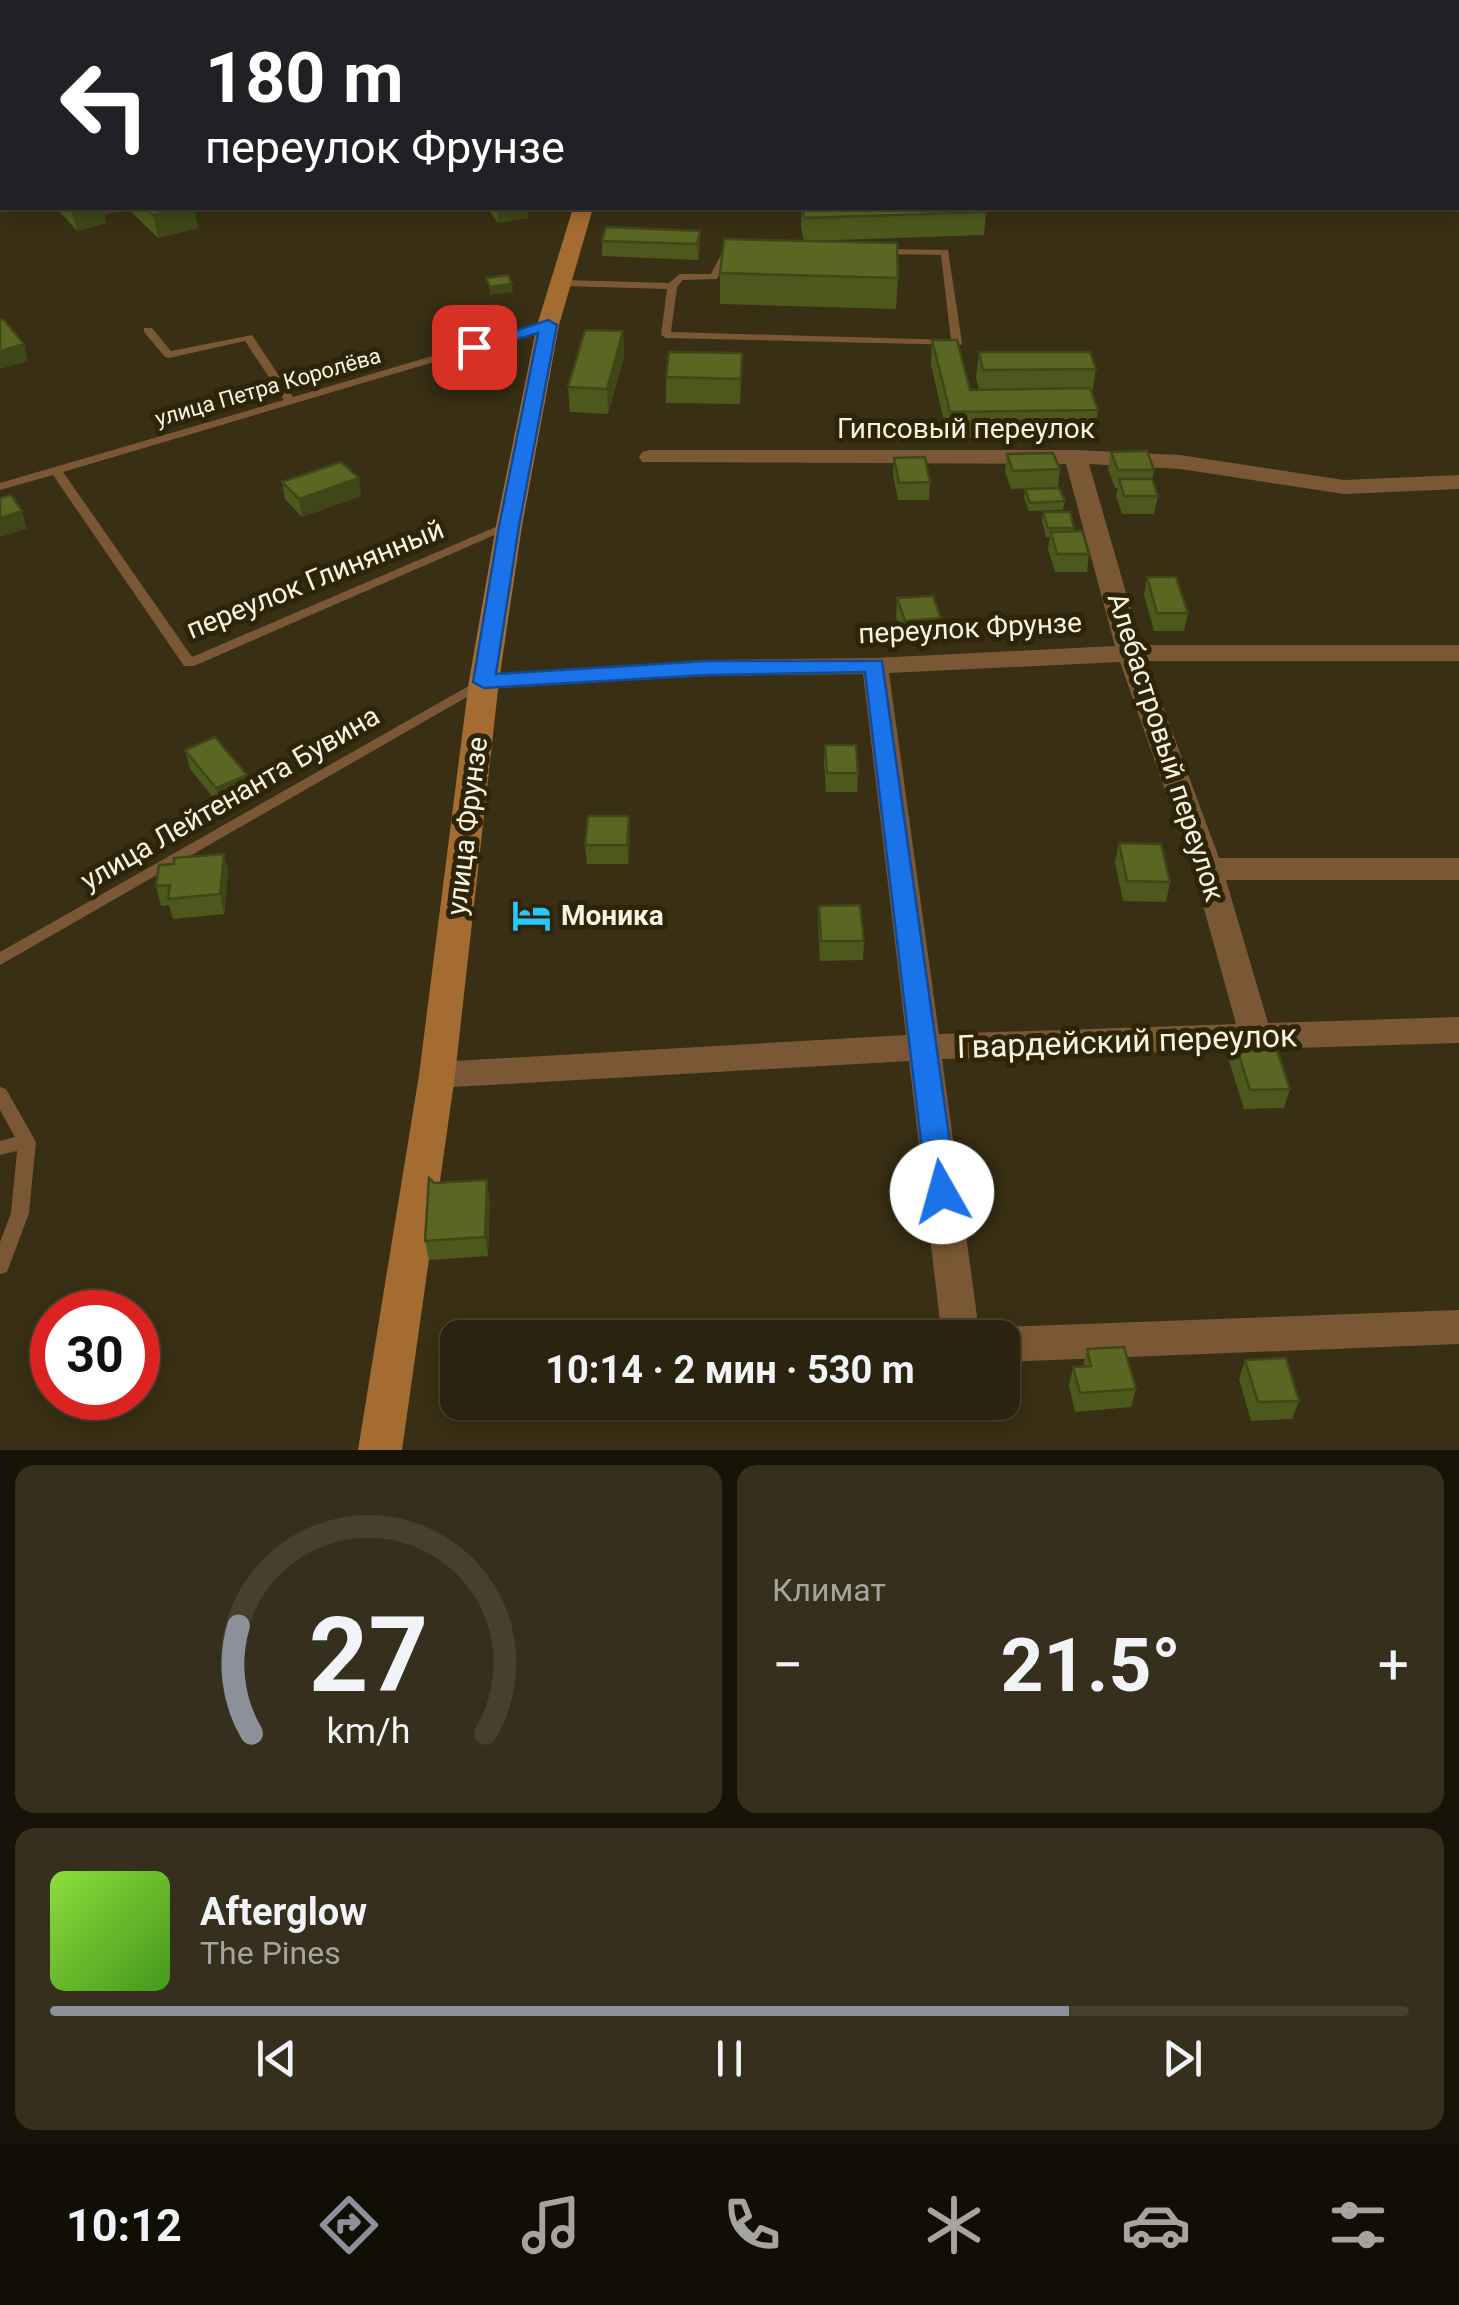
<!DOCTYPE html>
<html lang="ru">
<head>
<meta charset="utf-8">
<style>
	body { margin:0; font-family:Roboto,sans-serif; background:#362f1d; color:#f1f3f6; height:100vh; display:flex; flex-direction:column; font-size:38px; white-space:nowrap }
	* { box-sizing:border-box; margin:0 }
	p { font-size:32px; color:#a5a49e }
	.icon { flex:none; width:55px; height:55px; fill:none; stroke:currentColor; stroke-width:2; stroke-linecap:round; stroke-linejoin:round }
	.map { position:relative; height:1450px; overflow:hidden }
	.details { display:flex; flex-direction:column; gap:15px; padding:15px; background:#171308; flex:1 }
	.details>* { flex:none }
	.hud { position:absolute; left:0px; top:0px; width:1460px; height:210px; box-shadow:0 5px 15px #0003,0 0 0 2px #46402f; background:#202124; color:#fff; overflow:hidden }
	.speed { position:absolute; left:30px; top:1290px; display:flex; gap:20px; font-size:50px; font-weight:700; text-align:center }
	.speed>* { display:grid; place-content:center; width:130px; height:130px; border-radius:50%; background:#2a230f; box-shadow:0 5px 15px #0003,0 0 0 2px #46402f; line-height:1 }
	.speed .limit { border:15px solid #d22; background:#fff; color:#111 }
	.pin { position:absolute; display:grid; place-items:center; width:85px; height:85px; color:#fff; margin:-42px; border-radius:20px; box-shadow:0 5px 15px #0006 }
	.me { position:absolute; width:110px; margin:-55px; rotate:353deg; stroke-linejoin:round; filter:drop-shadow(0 0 8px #0008) }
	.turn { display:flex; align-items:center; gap:35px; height:210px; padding:0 40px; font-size:45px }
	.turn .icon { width:130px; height:130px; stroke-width:2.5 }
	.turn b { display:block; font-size:70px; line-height:85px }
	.big { font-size:75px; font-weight:700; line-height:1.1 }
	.details .tile { flex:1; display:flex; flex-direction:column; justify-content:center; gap:15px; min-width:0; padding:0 35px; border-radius:20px; background:#362f1d }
	.details .dial { align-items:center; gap:0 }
	.dial svg { height:260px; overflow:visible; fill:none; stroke:#46402f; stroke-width:7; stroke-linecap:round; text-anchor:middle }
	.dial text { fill:#f1f3f6; stroke:none }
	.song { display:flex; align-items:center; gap:30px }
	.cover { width:120px; height:120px; border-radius:15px; background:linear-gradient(135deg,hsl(90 70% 55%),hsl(100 70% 35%)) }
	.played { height:10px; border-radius:5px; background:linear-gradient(90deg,#8c9099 75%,#46402f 75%) }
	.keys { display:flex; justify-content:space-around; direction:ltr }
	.heat { display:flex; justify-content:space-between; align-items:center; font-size:55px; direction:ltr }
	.details .tiles { flex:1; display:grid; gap:15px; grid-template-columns:1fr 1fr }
	.tile:last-child { grid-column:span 2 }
	.trip { position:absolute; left:440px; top:1320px; width:580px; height:100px; border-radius:20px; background:#2a230f; box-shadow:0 5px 15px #0003,0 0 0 2px #46402f; font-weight:700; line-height:100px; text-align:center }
	.tabs { display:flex; height:160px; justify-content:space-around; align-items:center; background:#110e06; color:#a5a49e }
	.tabs .icon { width:70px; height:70px }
	.tabs .current { color:#8c9099 }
	.tabs b { font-size:45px; color:#f1f3f6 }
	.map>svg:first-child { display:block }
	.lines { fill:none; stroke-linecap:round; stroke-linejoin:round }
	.lane { fill:#7b5835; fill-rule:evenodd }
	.street { fill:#7b5835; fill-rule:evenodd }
	.secondary { fill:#a56c32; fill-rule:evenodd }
	.rail { stroke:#aaa38e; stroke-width:5; stroke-dasharray:10 10; stroke-linecap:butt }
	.wall { fill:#4d581d }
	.shaded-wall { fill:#3f4718 }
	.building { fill:#5a6622; stroke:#3f4718; stroke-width:2.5 }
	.route { fill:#1a73e8; stroke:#114b97; stroke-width:2.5 }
	.labels { text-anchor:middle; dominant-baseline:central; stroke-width:10; stroke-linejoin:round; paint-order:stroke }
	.far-street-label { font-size:22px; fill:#f8f2e2; stroke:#2e2509 }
	.street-label { font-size:28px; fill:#f8f2e2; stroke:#2e2509 }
	.poi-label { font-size:28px; font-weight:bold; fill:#f8f2e2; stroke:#2e2509; text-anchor:start }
	.near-street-label { font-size:32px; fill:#f8f2e2; stroke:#2e2509 }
</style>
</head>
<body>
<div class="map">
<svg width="1459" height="1450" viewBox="0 0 1459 1450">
	<rect width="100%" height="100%" fill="#382f14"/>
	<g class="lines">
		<path class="lane" d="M1408,0H1459V3L1412,2Z
			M882,249L948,250L962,343L961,345L666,338L661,335L667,289L563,286L558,283L563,280L669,283L680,274H711L723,251L731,250L736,253L729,256L717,279L683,280L677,287L671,332L951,340L941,255L879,254V250Z
			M548,322L552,323V327L63,472L192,657L505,523L509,522L515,526L194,666H184L53,475L0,490V483L284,400L245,341L169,358L165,357L144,332V328H152L171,351L252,335L293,397Z
			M481,679L488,683L486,686L0,965V952Z
			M0,1087L6,1089L36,1142L29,1213L7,1272L0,1274V1242L11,1213L17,1151L0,1155V1141L15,1137L0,1110Z"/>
		<path class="street" d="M0,14H2V22H0Z
			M1458,33H1459V43L1458,42Z
			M650,450H1076L1180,455L1344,480L1459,475V489L1344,494L1180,469L1089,464L1141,645H1459V661H1146L1219,858H1459V880H1226L1268,1023L1459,1017V1043L942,1059L980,1338H942L909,1061L437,1088L425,1084L420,1075L425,1066L437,1062L906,1035L863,674L709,676L484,689L475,687L471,681L475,675L709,660L875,658L1115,646L1066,464L642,462L639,457L642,452ZM1120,662L1193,869L1236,1024L939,1034L889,673Z
			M1459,1310V1344L1002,1362V1338H986L1002,1327Z"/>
		<path class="secondary" d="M0,193H2V205H0Z
			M573,208H593L559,325L522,526L499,681L455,1075L402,1450H358L419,1075L469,681L496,526L537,325Z"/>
		<path class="rail" d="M923,0L937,2
			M961,0L978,2"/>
	</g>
	<path class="wall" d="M2,41V63H0V44Z
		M58,208H194L198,228L158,238L128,209L104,215L106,223L77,231L60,212Z
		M487,208H527L528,218L498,223Z
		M802,208L986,212L984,235L808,241L898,278L896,309L720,304V273L804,241L801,228Z
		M700,231V247L698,260L602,256V241Z
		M623,331L624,356L608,414L570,412L568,387Z
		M932,340L970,390H979L976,377L979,352L1096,369L1092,394L1098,410L1094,436L948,438L931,365Z
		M742,353L740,404L666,403V377Z
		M1111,452L1154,470L1152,480L1158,496L1154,514H1122L1116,496L1118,488H1115L1108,469Z
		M1007,454L1060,469L1058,487L1011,489L1005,472Z
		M894,458L930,482L929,500H898L893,475Z
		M282,482L361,496L302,517L285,499Z
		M1025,489L1065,501L1063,510L1029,511L1024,498Z
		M1043,512L1074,528V531L1089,554L1087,572H1055L1048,549L1050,537H1046L1042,521Z
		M1147,577L1188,613L1184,631H1154L1144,595Z
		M897,598L941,618L939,636L903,639L896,617Z
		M825,745L858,773L857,792H826L824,763Z
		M185,750L252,793L221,807L190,769Z
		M629,816L630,836L628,864H587L585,845Z
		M1119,843L1170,882L1166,902L1123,901L1115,862Z
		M224,854L228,873L224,914L173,919L169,905L161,906L156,886L174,864Z
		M819,906L864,941L863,960L820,961L818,925Z
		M1234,1039L1290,1089L1284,1108L1244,1109L1228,1058Z
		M434,1183L490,1199L488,1256L429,1260L425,1241Z
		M1087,1349L1136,1389L1131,1407L1075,1412L1069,1386L1073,1367H1083Z
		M1245,1360L1299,1401L1292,1419L1251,1421L1239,1379Z"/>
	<path class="shaded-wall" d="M2,91V109L1,111L0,93Z
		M71,208H128V209L104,215L106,223L77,231Z
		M182,208H194L198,228L158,238L153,215Z
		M497,208H527L528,218L498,223Z
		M700,231V247L698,260L697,244Z
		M512,284L513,292L490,295V287Z
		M623,331L624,356L608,414L607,389Z
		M24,344L28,361L0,369V351Z
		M359,478L361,496L302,517L299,499Z
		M22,511L27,529L0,537V518Z
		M247,775L252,793L221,807L216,788Z
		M629,816L630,836L628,864L627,845Z
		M224,854L228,873L224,914L220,894Z
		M487,1180L490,1199L488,1256L485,1237Z"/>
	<path class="building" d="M0,76H2V91L0,93Z
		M145,208H182L153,215Z
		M802,208H984L986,212L805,218Z
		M606,227L700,231L697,244L602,241Z
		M724,239L897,243L898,278L720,273Z
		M508,275L512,284L490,287L486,278Z
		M3,319L24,344L0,351V320Z
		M585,330L623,331L607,389L568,387Z
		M932,340H957L970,390L1090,388L1098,410L950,412Z
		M669,352L742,353L741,379L666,377Z
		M979,352H1090L1096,369L983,370Z
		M1147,451L1154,470H1118L1111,452Z
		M1053,453L1060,469L1013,471L1007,454Z
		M925,457L930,482L899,483L894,458Z
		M341,462L359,478L299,499L282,482Z
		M1119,479H1152L1158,496H1124Z
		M1059,488L1065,501L1030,503L1025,489Z
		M11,495L22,511L0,518V498Z
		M1043,512H1070L1074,528H1048Z
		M1082,531L1089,554H1057L1051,532Z
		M1147,577H1176L1188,613H1157Z
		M933,596L941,618L905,621L897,598Z
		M215,737L247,775L216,788L185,750Z
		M825,745H856L858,773H827Z
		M588,816H629L627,845H585Z
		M1119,843L1161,844L1170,882L1127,881Z
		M224,854L220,894L168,899L170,885L156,886L159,865L174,864V858Z
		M860,905L864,941H821L819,906Z
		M1273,1038L1290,1089L1250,1090L1234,1039Z
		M429,1178L434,1183L487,1180L485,1237L425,1241Z
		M1124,1347L1136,1389L1080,1393L1073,1367L1091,1366L1087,1349Z
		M1286,1358L1299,1401L1258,1402L1245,1360Z"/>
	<path class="route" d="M548,320L557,325L519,526L496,674L708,661H882L957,1192L953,1201L942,1204L931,1201L927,1192L865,672L708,675L484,688L473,682L499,526L538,333L474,352L466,347Z"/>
	<defs>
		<symbol id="hotel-bare" viewBox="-9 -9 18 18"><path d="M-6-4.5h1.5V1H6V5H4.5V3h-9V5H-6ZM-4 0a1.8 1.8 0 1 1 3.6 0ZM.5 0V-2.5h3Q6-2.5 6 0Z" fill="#26c9fe" stroke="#2e2509" stroke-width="2.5" paint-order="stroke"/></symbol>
	</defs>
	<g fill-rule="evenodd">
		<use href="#hotel-bare" x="504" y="888" width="55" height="55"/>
	</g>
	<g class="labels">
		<g class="far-street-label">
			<text transform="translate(268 387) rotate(-16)">улица Петра Королёва</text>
		</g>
		<g class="street-label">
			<text x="966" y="428">Гипсовый переулок</text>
			<text transform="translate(315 579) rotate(-22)">переулок Глинянный</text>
			<text transform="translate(970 628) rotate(-3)">переулок Фрунзе</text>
			<text transform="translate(1166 747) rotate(72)">Алебастровый переулок</text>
			<text transform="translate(230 798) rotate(-30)">улица Лейтенанта Бувина</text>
			<text transform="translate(467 826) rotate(-83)">улица Фрунзе</text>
		</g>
		<g class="poi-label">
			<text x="561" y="915">Моника</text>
		</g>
		<g class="near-street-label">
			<text transform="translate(1127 1041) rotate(-2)">Гвардейский переулок</text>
		</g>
	</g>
</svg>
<div class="speed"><div class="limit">30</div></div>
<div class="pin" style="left:474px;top:347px;background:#d93025"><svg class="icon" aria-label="arrive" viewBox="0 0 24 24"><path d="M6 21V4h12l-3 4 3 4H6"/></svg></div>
<svg class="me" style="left:942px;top:1192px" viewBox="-20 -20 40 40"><circle r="19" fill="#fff"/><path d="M0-13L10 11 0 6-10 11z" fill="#1a73e8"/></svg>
<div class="trip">10:14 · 2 мин · 530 m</div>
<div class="hud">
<div class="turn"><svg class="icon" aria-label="left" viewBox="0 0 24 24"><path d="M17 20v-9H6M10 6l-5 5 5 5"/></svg><div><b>180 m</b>переулок Фрунзе</div></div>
</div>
</div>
<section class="details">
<div class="tiles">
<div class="tile dial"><svg viewBox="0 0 100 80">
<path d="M14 69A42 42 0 1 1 86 69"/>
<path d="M14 69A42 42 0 0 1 10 36" stroke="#8c9099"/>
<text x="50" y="56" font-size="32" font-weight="700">27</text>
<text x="50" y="72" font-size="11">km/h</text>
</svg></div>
<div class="tile"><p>Климат</p>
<div class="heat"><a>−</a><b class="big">21.5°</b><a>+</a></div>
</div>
<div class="tile">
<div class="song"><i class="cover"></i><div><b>Afterglow</b><p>The Pines</p></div></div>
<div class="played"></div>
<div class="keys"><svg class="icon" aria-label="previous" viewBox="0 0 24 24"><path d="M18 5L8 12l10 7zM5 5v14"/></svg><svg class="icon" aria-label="pause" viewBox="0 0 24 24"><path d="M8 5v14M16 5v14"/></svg><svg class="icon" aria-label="next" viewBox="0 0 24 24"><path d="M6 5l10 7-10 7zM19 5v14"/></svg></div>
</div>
</div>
</section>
<nav class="tabs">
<b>10:12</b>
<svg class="icon current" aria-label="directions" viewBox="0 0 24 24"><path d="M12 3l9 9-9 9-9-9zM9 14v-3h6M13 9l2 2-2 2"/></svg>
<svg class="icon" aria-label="music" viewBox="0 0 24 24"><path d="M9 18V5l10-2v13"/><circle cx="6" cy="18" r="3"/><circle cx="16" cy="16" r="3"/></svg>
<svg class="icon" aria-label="phone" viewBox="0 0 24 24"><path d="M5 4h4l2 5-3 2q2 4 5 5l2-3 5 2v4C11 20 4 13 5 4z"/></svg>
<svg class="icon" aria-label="climate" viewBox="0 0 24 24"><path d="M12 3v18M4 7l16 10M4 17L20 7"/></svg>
<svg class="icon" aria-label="car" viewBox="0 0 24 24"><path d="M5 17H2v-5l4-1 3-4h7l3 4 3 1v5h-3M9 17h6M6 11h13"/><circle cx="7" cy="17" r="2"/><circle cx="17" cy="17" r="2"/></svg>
<svg class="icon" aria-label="filters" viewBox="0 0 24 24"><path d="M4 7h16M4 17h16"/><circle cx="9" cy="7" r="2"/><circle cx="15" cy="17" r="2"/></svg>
</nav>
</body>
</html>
